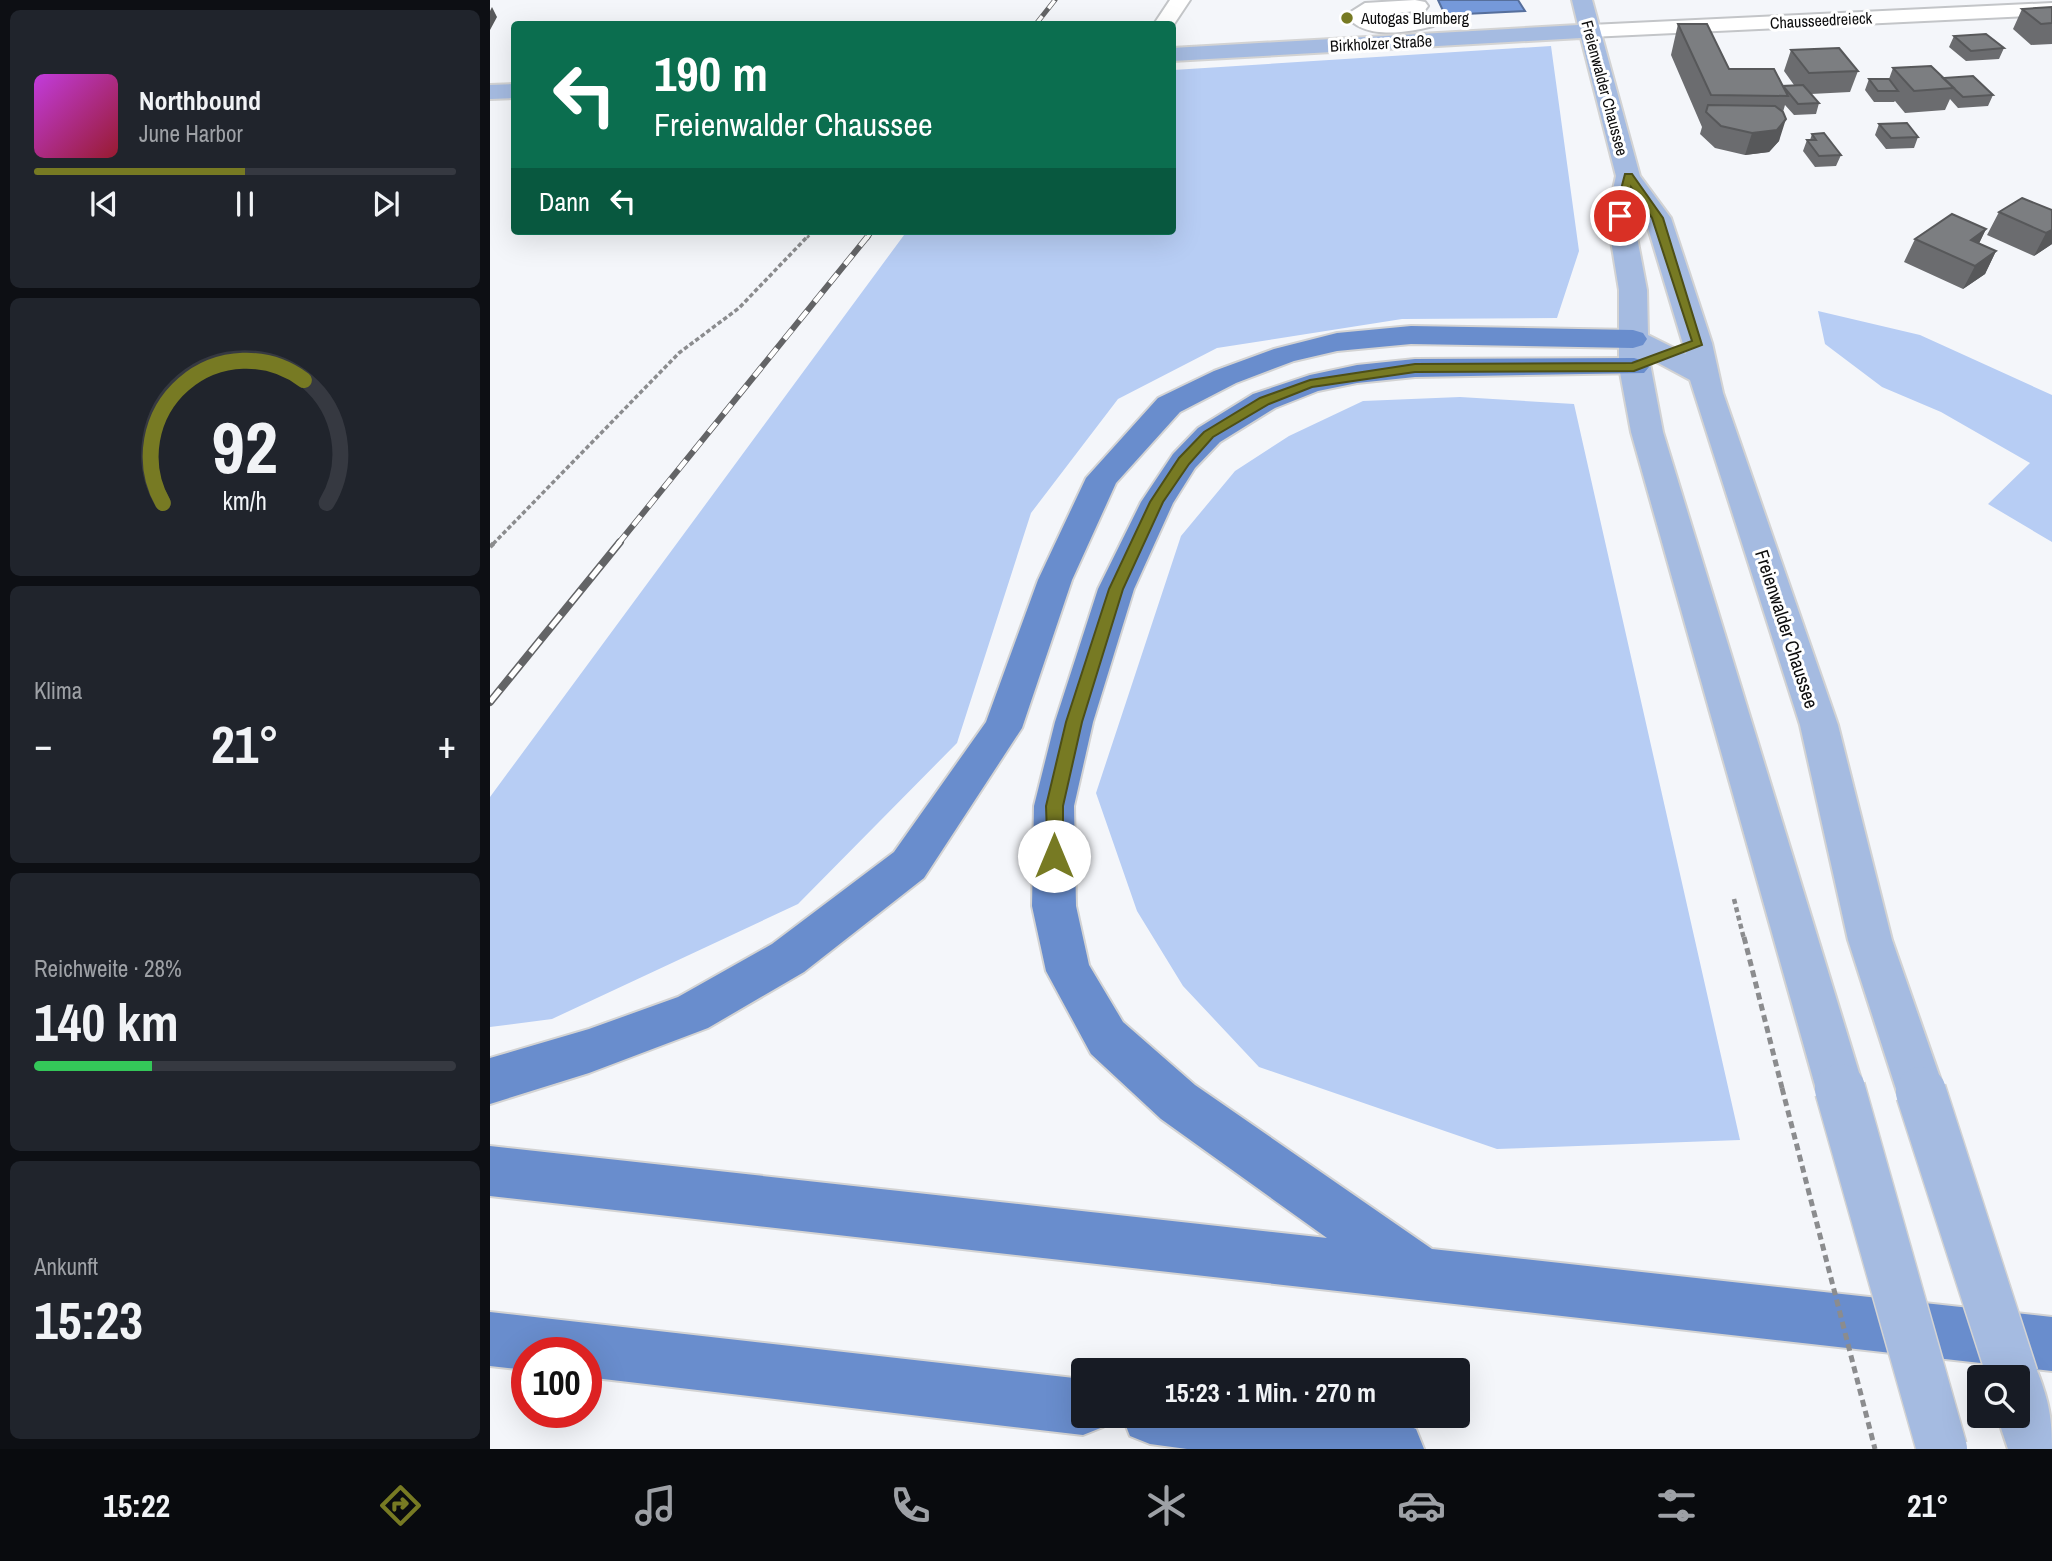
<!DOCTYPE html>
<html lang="de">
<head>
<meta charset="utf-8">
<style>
	body { margin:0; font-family:"Archivo Narrow",sans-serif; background:#20242c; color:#f1f3f6; height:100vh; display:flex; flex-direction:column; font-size:26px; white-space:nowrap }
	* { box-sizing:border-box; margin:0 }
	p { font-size:23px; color:#9ea1a6 }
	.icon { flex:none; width:38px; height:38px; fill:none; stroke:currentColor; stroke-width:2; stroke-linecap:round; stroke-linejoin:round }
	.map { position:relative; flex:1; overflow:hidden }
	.details { display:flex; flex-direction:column; gap:10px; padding:10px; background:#0d0f14; width:490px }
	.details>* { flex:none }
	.hud { position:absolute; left:21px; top:21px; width:665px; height:214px; border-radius:7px; box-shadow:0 7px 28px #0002; background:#0b6e4f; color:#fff; overflow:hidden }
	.fabs { position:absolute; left:1477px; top:1365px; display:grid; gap:14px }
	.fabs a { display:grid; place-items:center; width:63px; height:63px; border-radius:7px; background:#171b24; box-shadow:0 7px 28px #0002; font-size:35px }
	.speed { position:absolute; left:21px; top:1337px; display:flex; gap:14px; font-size:35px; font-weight:700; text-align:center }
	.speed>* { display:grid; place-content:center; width:91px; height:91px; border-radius:50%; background:#171b24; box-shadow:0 7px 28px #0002; line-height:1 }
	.speed .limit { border:10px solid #d22; background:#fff; color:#111 }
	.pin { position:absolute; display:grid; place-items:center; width:60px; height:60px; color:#fff; margin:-30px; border:4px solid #fff; border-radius:50%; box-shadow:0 2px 7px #0007 }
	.me { position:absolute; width:77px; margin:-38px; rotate:0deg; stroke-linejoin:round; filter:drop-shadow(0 0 5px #0008) }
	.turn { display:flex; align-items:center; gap:24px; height:147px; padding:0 28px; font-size:32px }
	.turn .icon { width:91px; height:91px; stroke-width:2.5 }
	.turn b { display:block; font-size:49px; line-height:60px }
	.then { display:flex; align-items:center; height:66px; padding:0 28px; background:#0003; gap:14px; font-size:26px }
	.big { font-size:52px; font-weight:700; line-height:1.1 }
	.details .widget { flex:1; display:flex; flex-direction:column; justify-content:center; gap:10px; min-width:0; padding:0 24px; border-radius:10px; background:#20242c }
	.details .dial { align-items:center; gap:0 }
	.dial svg { height:182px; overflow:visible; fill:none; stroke:#363941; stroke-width:7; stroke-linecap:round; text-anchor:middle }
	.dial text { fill:#f1f3f6; stroke:none }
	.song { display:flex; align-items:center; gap:21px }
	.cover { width:84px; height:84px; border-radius:10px; background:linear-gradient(135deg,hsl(290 70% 55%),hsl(350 70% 35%)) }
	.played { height:7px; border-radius:4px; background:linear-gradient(90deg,#777a23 50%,#363941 50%) }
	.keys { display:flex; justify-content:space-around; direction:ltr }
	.heat { display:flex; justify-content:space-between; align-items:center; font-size:38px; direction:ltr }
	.charge { height:10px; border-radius:5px; background:linear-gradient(90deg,#34c759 28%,#363941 0) }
	.trip { position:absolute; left:581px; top:1358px; width:399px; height:70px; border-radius:7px; background:#171b24; box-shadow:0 7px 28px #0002; font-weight:700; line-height:70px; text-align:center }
	.menu { display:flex; height:112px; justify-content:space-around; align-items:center; background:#090b0e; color:#9ea1a6 }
	.menu .icon { width:49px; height:49px }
	.menu .current { color:#777a23 }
	.menu b { font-size:32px; color:#f1f3f6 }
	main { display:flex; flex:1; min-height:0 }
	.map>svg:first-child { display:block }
	.green { fill:#b7cdf4 }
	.water { fill:#7599da; stroke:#566f9c; stroke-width:2 }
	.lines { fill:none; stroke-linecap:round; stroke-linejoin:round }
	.minor-casing { stroke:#c3c5c8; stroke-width:4 }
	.major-casing { stroke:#d3d3d3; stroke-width:4 }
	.highway-casing { stroke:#d3d3d3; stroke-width:4 }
	.path-far3 { stroke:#8b8c8e; stroke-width:2.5; stroke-dasharray:3.5 2; stroke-linecap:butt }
	.path-far2 { stroke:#8b8c8e; stroke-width:3.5; stroke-dasharray:4.5 2.5; stroke-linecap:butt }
	.path-far1 { stroke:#8b8c8e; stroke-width:4.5; stroke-dasharray:5 3.5; stroke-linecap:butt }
	.path { stroke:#8b8c8e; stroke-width:5; stroke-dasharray:7 4.5; stroke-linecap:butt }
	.minor { fill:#fff; fill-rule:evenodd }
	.major { fill:#a5bbe1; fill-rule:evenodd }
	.highway { fill:#698dcd; fill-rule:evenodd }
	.rail-far2-casing { stroke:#636466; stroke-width:5 }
	.rail-far1-casing { stroke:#636466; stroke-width:6 }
	.rail-casing { stroke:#636466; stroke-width:8 }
	.rail-far2 { stroke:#fff; stroke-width:3.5; stroke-dasharray:10; stroke-linecap:butt }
	.rail-far1 { stroke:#fff; stroke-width:4.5; stroke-dasharray:12; stroke-linecap:butt }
	.rail { stroke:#fff; stroke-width:5; stroke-dasharray:16; stroke-linecap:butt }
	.major-bridge-casing { stroke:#d3d3d3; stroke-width:53; stroke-linecap:butt }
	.path-bridge { stroke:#8b8c8e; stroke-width:5; stroke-dasharray:7 4.5; stroke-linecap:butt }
	.major-bridge { stroke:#a5bbe1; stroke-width:50 }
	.wall { fill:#6b6c6f }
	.shaded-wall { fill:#57585a }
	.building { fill:#7c7e81; stroke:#57585a; stroke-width:2 }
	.route { fill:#777a23; stroke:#4d4f17; stroke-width:2 }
	.poi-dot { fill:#777a23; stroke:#fff; stroke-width:2.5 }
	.labels { text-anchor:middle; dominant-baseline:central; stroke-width:6; stroke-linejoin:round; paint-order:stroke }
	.far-poi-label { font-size:16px; fill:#0c0c0d; stroke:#fff; text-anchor:start }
	.far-street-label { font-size:16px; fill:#0c0c0d; stroke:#fff }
	.street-label { font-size:19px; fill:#0c0c0d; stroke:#fff }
</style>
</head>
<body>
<main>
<section class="details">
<div class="widget">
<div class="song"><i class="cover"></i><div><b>Northbound</b><p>June Harbor</p></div></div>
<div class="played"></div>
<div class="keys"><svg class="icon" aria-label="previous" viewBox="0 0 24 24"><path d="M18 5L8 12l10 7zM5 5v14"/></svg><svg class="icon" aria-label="pause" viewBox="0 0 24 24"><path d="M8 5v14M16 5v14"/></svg><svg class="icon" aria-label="next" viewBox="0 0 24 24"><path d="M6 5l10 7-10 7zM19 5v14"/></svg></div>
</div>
<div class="widget dial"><svg viewBox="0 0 100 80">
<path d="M14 69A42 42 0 1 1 86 69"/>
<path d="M14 69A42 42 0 0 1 76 15" stroke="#777a23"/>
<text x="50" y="56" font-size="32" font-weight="700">92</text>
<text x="50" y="72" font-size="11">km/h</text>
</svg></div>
<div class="widget"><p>Klima</p>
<div class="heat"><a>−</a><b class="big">21°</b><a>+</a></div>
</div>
<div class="widget"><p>Reichweite · 28%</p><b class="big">140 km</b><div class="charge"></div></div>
<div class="widget"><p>Ankunft</p><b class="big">15:23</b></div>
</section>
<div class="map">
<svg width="1562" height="1449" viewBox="0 0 1562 1449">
	<rect width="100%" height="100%" fill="#f4f6fa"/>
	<path class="green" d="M1061,46L1089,251L1067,318L912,319L727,348L628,399L541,513L467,743L308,904L62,1019L0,1027V797L417,231H682L683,70Z
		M1328,311L1430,335L1562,395V542L1498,504L1540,463L1451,412L1392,387L1335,344Z
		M970,397L1084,404L1250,1140L1007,1149L769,1067L693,986L647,911L606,793L691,536L745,471L799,436L873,401Z"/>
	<path class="water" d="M948,0H1028L1035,11L955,15Z"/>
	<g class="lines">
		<defs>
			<path id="minor" d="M680,0H700L682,27L664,24Z
				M925,0L935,2L938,6L935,10L878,16C897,24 936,8 946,22L943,26C917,33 873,40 856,15L875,3Z
				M1562,3V15L1100,37L1089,31L1100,25Z"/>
			<path id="major" d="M1082,0H1102L1150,176L1181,218L1222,343L1233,393L1348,725L1402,940L1455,1092L1448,1108L1431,1115L1414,1108L1407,1092L1358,940L1310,725L1200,380L1159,358L1173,432L1374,1089L1367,1105L1350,1112L1333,1105L1326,1089L1141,432L1129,367V290L1117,216L1126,176L1091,38L682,61V48L1088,25ZM1145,204L1155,218L1196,354L1158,335L1157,290L1143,216Z
				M24,84V98L0,99V85Z
				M1528,1365L1548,1373C1559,1402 1562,1418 1562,1449H1518L1507,1416H1528V1377H1507L1508,1373Z"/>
			<path id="highway" d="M921,326L1143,330L1153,333L1157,339L1153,345L1143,348L921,344L847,351L804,361L746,383L690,412L626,483L582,580L532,728L434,878L314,972L218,1028L99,1073L0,1104V1058L99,1029L188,997L282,944L404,852L496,722L548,580L596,478L668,398L724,371L784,349L847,333Z
				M1144,358L1154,361L1159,367L1154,373L925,377L867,383L828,391L785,408L730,442L705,468L683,503L644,589L603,722L584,806L586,906L599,965L633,1022L705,1085L942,1249L1562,1317V1371L0,1196V1146L837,1238L671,1119L601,1054L556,971L542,906L544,806L565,722L608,589L651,502L683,454L708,428L763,394L820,375L867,365L925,359Z
				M0,1312L593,1379V1416H617L613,1427L593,1435L96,1377V1353H37V1370L0,1366Z
				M632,1416H869L906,1421L926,1429L934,1449H697L660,1444L640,1436Z"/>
		</defs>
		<use href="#minor" class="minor-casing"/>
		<use href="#major" class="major-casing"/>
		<use href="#highway" class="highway-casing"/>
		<path class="path-far3" d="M317,238L323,231"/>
		<path class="path-far2" d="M3,544L189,353L249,308L318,236"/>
		<path class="path-far1" d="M0,547L5,542
			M1244,899L1254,939"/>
		<path class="path" d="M1254,937L1292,1088"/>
		<use href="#minor" class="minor"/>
		<use href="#major" class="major"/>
		<use href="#highway" class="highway"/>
		<defs>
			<path id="rail-far2" d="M546,24L565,0
				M377,238L382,231"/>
			<path id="rail-far1" d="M128,544L378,236"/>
			<path id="rail" d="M0,702L130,542"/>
		</defs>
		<use href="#rail-far2" class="rail-far2-casing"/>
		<use href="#rail-far1" class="rail-far1-casing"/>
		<use href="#rail" class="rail-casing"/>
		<use href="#rail-far2" class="rail-far2"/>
		<use href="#rail-far1" class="rail-far1"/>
		<use href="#rail" class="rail"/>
		<defs>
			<path id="major-bridge" d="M1350,1089L1452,1449
				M1431,1092L1523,1377"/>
		</defs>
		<use href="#major-bridge" class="major-bridge-casing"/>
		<path class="path-bridge" d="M1292,1088L1385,1449"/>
		<use href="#major-bridge" class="major-bridge"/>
	</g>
	<path class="wall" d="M1562,7V44L1541,45L1523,29L1532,9Z
		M1188,24L1239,69L1293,86L1304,85L1294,71L1301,50L1368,71L1360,92L1321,94L1329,103L1326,114L1304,115L1295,105L1293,112L1289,141L1279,152L1255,155L1225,148L1210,134L1212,127L1181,55Z
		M1464,36L1514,48L1509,59L1476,61L1459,47Z
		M1403,68L1453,78L1503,95L1498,106L1468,108L1460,99L1455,110L1415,113L1405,101L1404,102H1384L1375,90L1379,79H1399Z
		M1389,124L1428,137L1424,148L1396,149L1385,135Z
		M1322,134L1351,155L1346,166L1325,167L1313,151L1317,140H1320Z
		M1562,210V244L1544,256L1497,235L1509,212Z
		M1496,229L1489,243L1506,251L1495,274L1473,289L1414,262L1425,239Z"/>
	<path class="shaded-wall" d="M2,7L7,17L0,30V11Z
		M1296,119L1289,141L1279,152L1255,155L1262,133Z
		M1496,229L1485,252L1481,240Z
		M1562,230V244L1544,256L1556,233Z
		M1506,251L1495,274L1473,289L1485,266Z"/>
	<path class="building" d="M1562,7V23L1551,24L1532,9Z
		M1188,24H1217L1239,69H1284L1298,96L1221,95Z
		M1496,34L1514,48L1481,51L1464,36Z
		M1349,48L1368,71L1319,73L1301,50Z
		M1441,66L1464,88L1424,91L1403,68Z
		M1483,76L1503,95L1473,97L1453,78Z
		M1379,79H1399L1408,91H1388Z
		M1313,85L1329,103L1308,104L1293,86Z
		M1218,105L1285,106L1293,112L1296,119L1287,130L1262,133L1231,126L1216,112Z
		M1417,123L1428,137L1401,138L1389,124Z
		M1334,133L1351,155L1329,156L1317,140H1326L1322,134Z
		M1532,198L1562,210V230L1556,233L1509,212Z
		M1462,214L1496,229L1481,240L1506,251L1485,266L1425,239Z"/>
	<path class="route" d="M1135,174H1142L1173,218L1212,345L1144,371L925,372L822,387L779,404L723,437L699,464L673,502L633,589L592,722L573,806V856L570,861H558L556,806L576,722L619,589L660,502L689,458L714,432L770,398L820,380L925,364L1142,363L1202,341L1162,218L1141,187L1135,216L1130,219L1124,216Z"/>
	<circle class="poi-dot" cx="857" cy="18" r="7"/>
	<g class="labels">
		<g class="far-poi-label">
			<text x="871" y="18">Autogas Blumberg</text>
		</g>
		<g class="far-street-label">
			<text transform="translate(1331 20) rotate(-3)">Chausseedreieck</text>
			<text transform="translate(891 43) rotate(-3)">Birkholzer Straße</text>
			<text transform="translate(1115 88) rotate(75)">Freienwalder Chaussee</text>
		</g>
		<g class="street-label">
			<text transform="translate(1297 629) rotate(72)">Freienwalder Chaussee</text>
		</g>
	</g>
</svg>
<div class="fabs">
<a><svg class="icon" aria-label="search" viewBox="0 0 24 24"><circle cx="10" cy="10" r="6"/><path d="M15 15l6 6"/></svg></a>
</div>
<div class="speed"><div class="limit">100</div></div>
<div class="pin" style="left:1130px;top:216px;background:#d93025"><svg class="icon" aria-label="arrive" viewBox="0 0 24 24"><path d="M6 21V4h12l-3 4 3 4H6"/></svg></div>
<svg class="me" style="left:564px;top:856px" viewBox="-20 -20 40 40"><circle r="19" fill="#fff"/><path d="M0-13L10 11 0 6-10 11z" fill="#777a23"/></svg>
<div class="trip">15:23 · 1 Min. · 270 m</div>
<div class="hud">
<div class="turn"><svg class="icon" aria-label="left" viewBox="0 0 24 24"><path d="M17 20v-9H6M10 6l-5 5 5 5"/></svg><div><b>190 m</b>Freienwalder Chaussee</div></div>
<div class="then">Dann<svg class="icon" aria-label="left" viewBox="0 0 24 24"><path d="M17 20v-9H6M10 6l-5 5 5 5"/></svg></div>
</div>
</div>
</main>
<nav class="menu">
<b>15:22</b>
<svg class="icon current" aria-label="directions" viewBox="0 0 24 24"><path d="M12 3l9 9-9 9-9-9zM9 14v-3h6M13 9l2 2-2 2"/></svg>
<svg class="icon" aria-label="music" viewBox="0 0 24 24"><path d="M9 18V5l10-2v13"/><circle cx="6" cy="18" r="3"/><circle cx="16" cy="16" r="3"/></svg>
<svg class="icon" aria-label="phone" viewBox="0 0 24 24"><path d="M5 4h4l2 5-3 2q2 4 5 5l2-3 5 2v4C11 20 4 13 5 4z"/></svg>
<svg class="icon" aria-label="climate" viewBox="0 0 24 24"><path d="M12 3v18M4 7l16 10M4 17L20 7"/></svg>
<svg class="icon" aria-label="car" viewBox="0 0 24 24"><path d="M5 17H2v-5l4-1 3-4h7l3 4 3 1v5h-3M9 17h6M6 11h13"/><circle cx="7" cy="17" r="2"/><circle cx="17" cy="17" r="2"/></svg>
<svg class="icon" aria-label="filters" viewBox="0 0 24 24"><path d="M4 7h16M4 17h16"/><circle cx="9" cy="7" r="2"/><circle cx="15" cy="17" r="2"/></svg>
<b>21°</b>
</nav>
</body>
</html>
